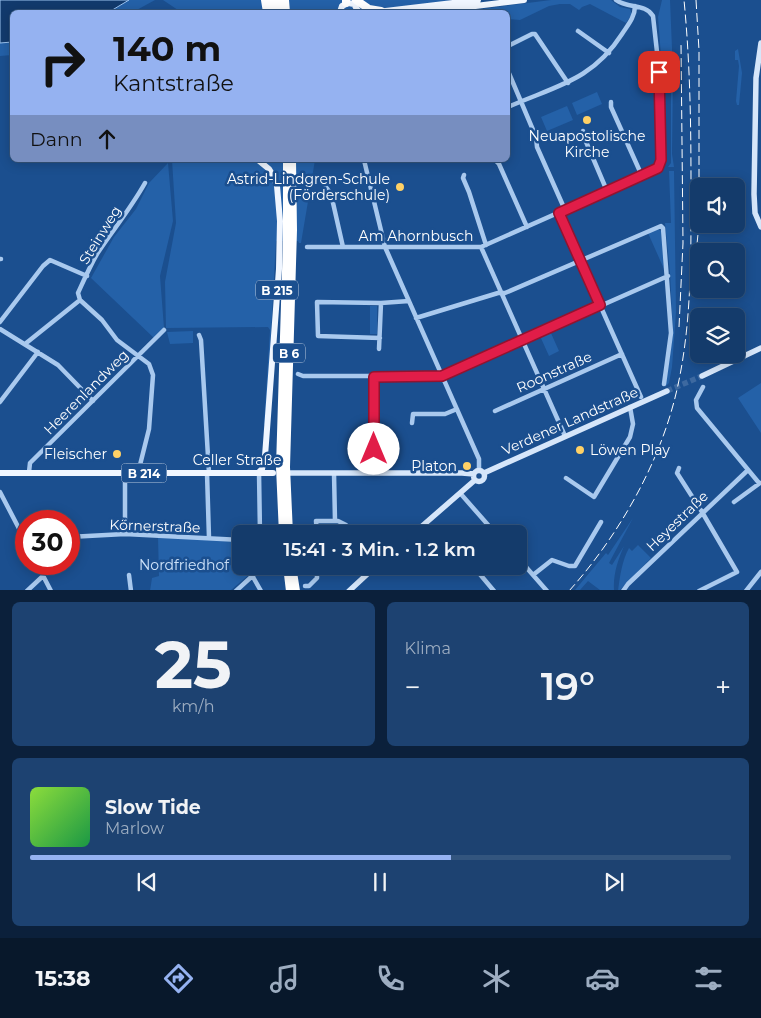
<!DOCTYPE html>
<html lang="de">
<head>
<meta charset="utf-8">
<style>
	body { margin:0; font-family:Montserrat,sans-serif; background:#1d4271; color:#f1f3f6; height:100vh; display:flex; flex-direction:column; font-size:19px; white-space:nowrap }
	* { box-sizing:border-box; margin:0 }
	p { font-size:16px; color:#9dadc1 }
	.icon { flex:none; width:28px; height:28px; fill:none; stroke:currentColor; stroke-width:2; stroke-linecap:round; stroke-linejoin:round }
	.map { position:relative; height:590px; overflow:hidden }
	.drawer { display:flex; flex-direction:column; gap:12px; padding:12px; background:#0b203b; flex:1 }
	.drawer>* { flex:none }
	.top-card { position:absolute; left:10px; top:10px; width:500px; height:152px; border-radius:8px; box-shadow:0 2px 12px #0003,0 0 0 1px #33557e; background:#95b2f1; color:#111; overflow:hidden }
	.buttons { position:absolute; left:690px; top:178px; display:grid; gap:10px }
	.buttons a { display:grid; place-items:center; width:55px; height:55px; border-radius:8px; background:#143b6b; box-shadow:0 2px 12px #0003,0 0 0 1px #33557e; font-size:25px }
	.speed { position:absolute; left:15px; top:510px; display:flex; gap:10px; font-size:25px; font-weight:700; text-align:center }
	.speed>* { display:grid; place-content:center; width:65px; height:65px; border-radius:50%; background:#143b6b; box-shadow:0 2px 12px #0003,0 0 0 1px #33557e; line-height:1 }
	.speed .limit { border:8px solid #d22; background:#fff; color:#111 }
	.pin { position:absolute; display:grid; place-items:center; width:42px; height:42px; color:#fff; margin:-21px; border-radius:10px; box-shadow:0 2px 8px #0006 }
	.me { position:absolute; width:55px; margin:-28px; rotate:0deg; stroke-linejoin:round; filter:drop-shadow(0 0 4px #0008) }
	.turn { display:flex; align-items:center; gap:18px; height:105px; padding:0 20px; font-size:22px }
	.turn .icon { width:65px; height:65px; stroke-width:2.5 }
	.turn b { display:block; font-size:35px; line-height:42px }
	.then { display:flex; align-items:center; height:48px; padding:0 20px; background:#0003; gap:10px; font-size:19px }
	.big { font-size:38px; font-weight:600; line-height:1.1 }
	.drawer .card { flex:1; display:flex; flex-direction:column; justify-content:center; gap:8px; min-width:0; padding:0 18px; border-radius:8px; background:#1d4271 }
	.drawer .dial { align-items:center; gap:0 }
	.dial b { font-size:65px; line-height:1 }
	.song { display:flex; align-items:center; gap:15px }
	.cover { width:60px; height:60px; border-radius:8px; background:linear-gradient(135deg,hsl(90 70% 55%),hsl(140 70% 35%)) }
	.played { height:5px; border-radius:2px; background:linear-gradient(90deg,#95b2f1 60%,#33557e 60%) }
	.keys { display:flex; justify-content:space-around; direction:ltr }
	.heat { display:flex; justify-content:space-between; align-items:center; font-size:28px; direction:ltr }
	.drawer .tiles { flex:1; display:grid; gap:12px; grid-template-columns:1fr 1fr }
	.card:last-child { grid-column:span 2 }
	.trip { position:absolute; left:232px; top:525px; width:295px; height:50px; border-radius:8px; background:#143b6b; box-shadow:0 2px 12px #0003,0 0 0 1px #33557e; font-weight:600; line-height:50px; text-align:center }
	.menu { display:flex; height:80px; justify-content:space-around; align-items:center; background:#08182b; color:#9dadc1 }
	.menu .icon { width:35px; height:35px }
	.menu .on { color:#95b2f1 }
	.menu b { font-size:22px; color:#f1f3f6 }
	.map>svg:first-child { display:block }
	.green { fill:#2461a8 }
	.water { fill:#123a6d; stroke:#9cc4f0 }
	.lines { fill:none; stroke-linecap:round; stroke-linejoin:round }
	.secondary-tunnel { stroke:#3d69a0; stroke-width:5.5; stroke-dasharray:5.5 3; stroke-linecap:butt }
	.street { stroke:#a9c9ee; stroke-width:4.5 }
	.secondary { stroke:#d6e6fa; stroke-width:5.5 }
	.primary { stroke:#f0f6ff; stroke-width:6 }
	.highway { stroke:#fff; stroke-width:8 }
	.rail { stroke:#fff; stroke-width:1; stroke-dasharray:9 4; stroke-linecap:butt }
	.highway-bridge { stroke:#fff; stroke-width:8 }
	.route-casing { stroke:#92132f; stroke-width:12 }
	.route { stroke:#e11d48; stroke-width:9 }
	.poi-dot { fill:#ffd166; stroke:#1b4f8f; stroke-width:2 }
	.labels { text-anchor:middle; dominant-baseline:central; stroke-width:5; stroke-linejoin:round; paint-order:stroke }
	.shield { fill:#1b4f8f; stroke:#bbcadd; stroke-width:1 }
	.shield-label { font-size:12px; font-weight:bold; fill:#fff }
	.poi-label { font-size:14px; fill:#fff; stroke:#1b4f8f; text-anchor:end }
	.street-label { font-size:14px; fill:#fff; stroke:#1b4f8f }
	.park-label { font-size:14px; fill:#cfe3fa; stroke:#1b4f8f }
</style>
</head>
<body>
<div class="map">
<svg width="761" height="591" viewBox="0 0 761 591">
	<rect width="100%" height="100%" fill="#1b4f8f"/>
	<path class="green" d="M129,0H155L133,12H109Z
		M163,0H263L265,12H181Z
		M289,0H452L386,12H290Z
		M551,0H611L620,7L630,9L632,14L626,23L590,4L582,7L579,10L570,4H560L549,6L520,20L508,19V12H459Z
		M662,0H670L673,73L672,154L674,167H668L671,163V93L669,72L662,69L658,17Z
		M12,42V55L0,56V43Z
		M738,49L742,73L739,105H737L736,101L739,66L738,60H735V51Z
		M597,92L602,104L577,115L572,103Z
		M567,106L573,120L547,131L541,117Z
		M172,160H315L301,243H299L298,241H276L266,425H264L270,330L268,327L166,328L165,282L176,223Z
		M168,163L173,221L160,276L164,328L154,338L91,278L114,237L136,209L149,183Z
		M669,171H674L676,312L672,367L669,383L665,387L673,333L670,273L665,223H671Z
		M658,229L661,231L664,269L648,233Z
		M370,306H377V334H370Z
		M193,331V343L170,344L167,332Z
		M550,331L559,351L549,356L540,336Z
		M761,383V433L738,398Z
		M633,518L609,563L612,565L624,546C618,560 613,574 614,590H600L588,581L580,590H575L606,553L608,555Z
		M158,537L241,541V566L258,567L231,590L150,591L152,578L159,576Z
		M638,545L651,558L620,590L618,591C620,576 622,561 629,548L632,551Z"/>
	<path class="water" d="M0,0H129L109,12H12V42L0,43Z"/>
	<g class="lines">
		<path class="secondary-tunnel" d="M667,391L702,376"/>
		<path class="street" d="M578,31L609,53
			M508,46L532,34H535L568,83
			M508,71L536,137L537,147L565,210
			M611,102V107L642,176
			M508,107C555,86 592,81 622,34C628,25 635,17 635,6
			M583,131L584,137L607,191
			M364,160L385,247L479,459V470
			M495,160L499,164L527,227
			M464,175L463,178L469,192L486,245
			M326,187L331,194L343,247
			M559,213L641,397
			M307,247H481L657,169L661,160L660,79L653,16C645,3 628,9 616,0
			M481,247L565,436
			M0,259H1
			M80,300L78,293C84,280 90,266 97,254C113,230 131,208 145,183
			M416,318L498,293H505L661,226L663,228L671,333L664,384
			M0,322L43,266L50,260L87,276
			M0,329L58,365L93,401
			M199,335L201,340L209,473
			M380,338L318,336L317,302L381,303L409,301
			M25,344L80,300L102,320L117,340L149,364L153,375L149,429L138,473
			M379,349L381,303
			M298,374L303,376H442L668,276
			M703,387L696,400L697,408L759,483
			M0,402L38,352
			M495,411L622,354
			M412,423L413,414H445L457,409
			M679,468L677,473L702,512L737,572L699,591
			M29,472L30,463L164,330
			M259,472L260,534
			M207,473L209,538
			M334,473L335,521
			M373,473L374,377
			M566,478L594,497L630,437L633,424L630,407
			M0,492L26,542
			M460,493L496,534
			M734,502L760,483
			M125,534V473
			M317,534L316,521H338L346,525V534
			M69,537L125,534L241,540
			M519,559L547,591
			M37,564L51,591
			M473,566L494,591
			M129,575L131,591
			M533,575L552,560L569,566H575L601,522
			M253,577L261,591
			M305,586H309L317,578V566
			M27,591L43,576
			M236,591L261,568V566
			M623,591L628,584L748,470
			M746,591L761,572"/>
		<path class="secondary" d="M761,43L756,78L754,194L755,213L761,227
			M702,376L761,348
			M473.5 476a5.5 5.5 0 1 1 11 0a5.5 5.5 0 1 1-11 0Z
			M283,473H462L474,474
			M484,473L667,391
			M413,534L475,480
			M349,591L376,566"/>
		<path class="primary" d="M340,12L342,6L348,3L354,4L358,11L361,12
			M377,12L478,0
			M427,12L524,0
			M258,160L269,169L273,176L277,186L280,221L279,269L265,456L262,469L259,472
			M0,473H273"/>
		<path class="highway" d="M265,0L267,12
			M272,0L274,12
			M278,0L280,12
			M285,0L286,12
			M356,0L369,9L381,11
			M346,3V0
			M280,467L287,239V160
			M286,467L293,230L292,160
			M287,566L290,591
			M292,566L296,591"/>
		<path class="rail" d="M696,0L699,50V186
			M697,244L699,224
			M679,327L683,243L681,42
			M569,591C620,534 662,460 678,385C692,320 691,252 691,185C691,123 690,62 684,0"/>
		<path class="highway-bridge" d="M280,467L283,534
			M286,467L289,534"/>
	</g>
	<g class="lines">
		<defs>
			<path id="route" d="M374,449V377L442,376L600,305L559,213L658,168L661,160L659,72"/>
		</defs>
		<use href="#route" class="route-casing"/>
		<use href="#route" class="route"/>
	</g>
	<g class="poi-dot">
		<circle cx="587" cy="120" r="5"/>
		<circle cx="400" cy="187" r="5"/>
		<circle cx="580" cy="450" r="5"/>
		<circle cx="117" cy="454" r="5"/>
		<circle cx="467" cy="466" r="5"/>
	</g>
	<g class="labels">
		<g class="shield">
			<rect x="256" y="280.5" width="42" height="19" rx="4"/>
			<rect x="273" y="343.5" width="32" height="19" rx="4"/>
			<rect x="121.5" y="463.5" width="45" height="19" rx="4"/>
		</g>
		<g class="shield-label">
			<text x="277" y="290">B 215</text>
			<text x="289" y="353">B 6</text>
			<text x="144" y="473">B 214</text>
		</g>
		<g class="poi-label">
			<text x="587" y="136" text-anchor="middle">Neuapostolische<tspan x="587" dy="16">Kirche</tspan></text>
			<text x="390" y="179">Astrid-Lindgren-Schule<tspan x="390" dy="16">(Förderschule)</tspan></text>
			<text x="590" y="450" text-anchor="start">Löwen Play</text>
			<text x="107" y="454">Fleischer</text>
			<text x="457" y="466">Platon</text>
		</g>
		<g class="street-label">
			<text transform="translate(100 235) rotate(-58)">Steinweg</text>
			<text x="416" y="236">Am Ahornbusch</text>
			<text transform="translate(554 372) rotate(-24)">Roonstraße</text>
			<text transform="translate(86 392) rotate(-45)">Heerenlandweg</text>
			<text transform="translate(570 421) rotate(-24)">Verdener Landstraße</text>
			<text x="237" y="460">Celler Straße</text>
			<text transform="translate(677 521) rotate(-44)">Heyestraße</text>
			<text transform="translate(155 526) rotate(2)">Körnerstraße</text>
		</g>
		<g class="park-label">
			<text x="184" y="565">Nordfriedhof</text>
		</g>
	</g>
</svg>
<div class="buttons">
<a><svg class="icon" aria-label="sound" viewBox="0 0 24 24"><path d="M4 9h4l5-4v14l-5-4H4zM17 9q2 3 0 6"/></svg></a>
<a><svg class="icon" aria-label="search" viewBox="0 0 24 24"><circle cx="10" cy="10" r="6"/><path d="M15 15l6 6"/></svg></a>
<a><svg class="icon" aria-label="layers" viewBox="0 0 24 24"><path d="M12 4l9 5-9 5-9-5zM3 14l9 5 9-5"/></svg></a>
</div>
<div class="speed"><div class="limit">30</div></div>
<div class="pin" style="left:659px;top:72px;background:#d93025"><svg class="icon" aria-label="arrive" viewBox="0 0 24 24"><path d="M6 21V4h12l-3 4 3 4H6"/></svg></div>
<svg class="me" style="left:374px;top:449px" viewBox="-20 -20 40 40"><circle r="19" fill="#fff"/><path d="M0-13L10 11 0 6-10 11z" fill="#e11d48"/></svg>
<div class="trip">15:41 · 3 Min. · 1.2 km</div>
<div class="top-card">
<div class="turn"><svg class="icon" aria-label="right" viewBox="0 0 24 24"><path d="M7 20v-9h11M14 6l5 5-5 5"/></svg><div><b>140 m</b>Kantstraße</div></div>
<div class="then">Dann<svg class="icon" aria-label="ahead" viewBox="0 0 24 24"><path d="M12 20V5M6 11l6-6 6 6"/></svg></div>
</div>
</div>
<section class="drawer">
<div class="tiles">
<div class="card dial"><b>25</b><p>km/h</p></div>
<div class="card"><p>Klima</p>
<div class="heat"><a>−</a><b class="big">19°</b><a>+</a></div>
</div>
<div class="card">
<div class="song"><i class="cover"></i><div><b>Slow Tide</b><p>Marlow</p></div></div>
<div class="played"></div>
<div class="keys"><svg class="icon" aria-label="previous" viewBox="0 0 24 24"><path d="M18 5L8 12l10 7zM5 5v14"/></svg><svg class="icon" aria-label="pause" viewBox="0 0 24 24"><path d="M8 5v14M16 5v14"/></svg><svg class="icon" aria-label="next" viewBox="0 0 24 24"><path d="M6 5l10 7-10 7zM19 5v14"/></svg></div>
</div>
</div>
</section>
<nav class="menu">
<b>15:38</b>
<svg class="icon on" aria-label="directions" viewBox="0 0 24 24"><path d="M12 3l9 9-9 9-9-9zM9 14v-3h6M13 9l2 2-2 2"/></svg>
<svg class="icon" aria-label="music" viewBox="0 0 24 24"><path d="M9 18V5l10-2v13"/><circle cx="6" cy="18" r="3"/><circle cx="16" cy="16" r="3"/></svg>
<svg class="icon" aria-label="phone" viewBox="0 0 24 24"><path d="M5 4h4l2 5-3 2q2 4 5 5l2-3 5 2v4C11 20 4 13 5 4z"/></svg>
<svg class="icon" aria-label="climate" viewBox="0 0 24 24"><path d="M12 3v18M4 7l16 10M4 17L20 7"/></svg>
<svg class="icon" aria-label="car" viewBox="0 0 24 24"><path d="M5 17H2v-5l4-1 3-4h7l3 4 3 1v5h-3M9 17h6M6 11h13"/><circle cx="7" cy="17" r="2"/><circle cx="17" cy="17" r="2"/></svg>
<svg class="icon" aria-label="filters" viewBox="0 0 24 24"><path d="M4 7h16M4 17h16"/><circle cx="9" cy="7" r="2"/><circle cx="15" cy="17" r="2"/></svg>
</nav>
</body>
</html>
